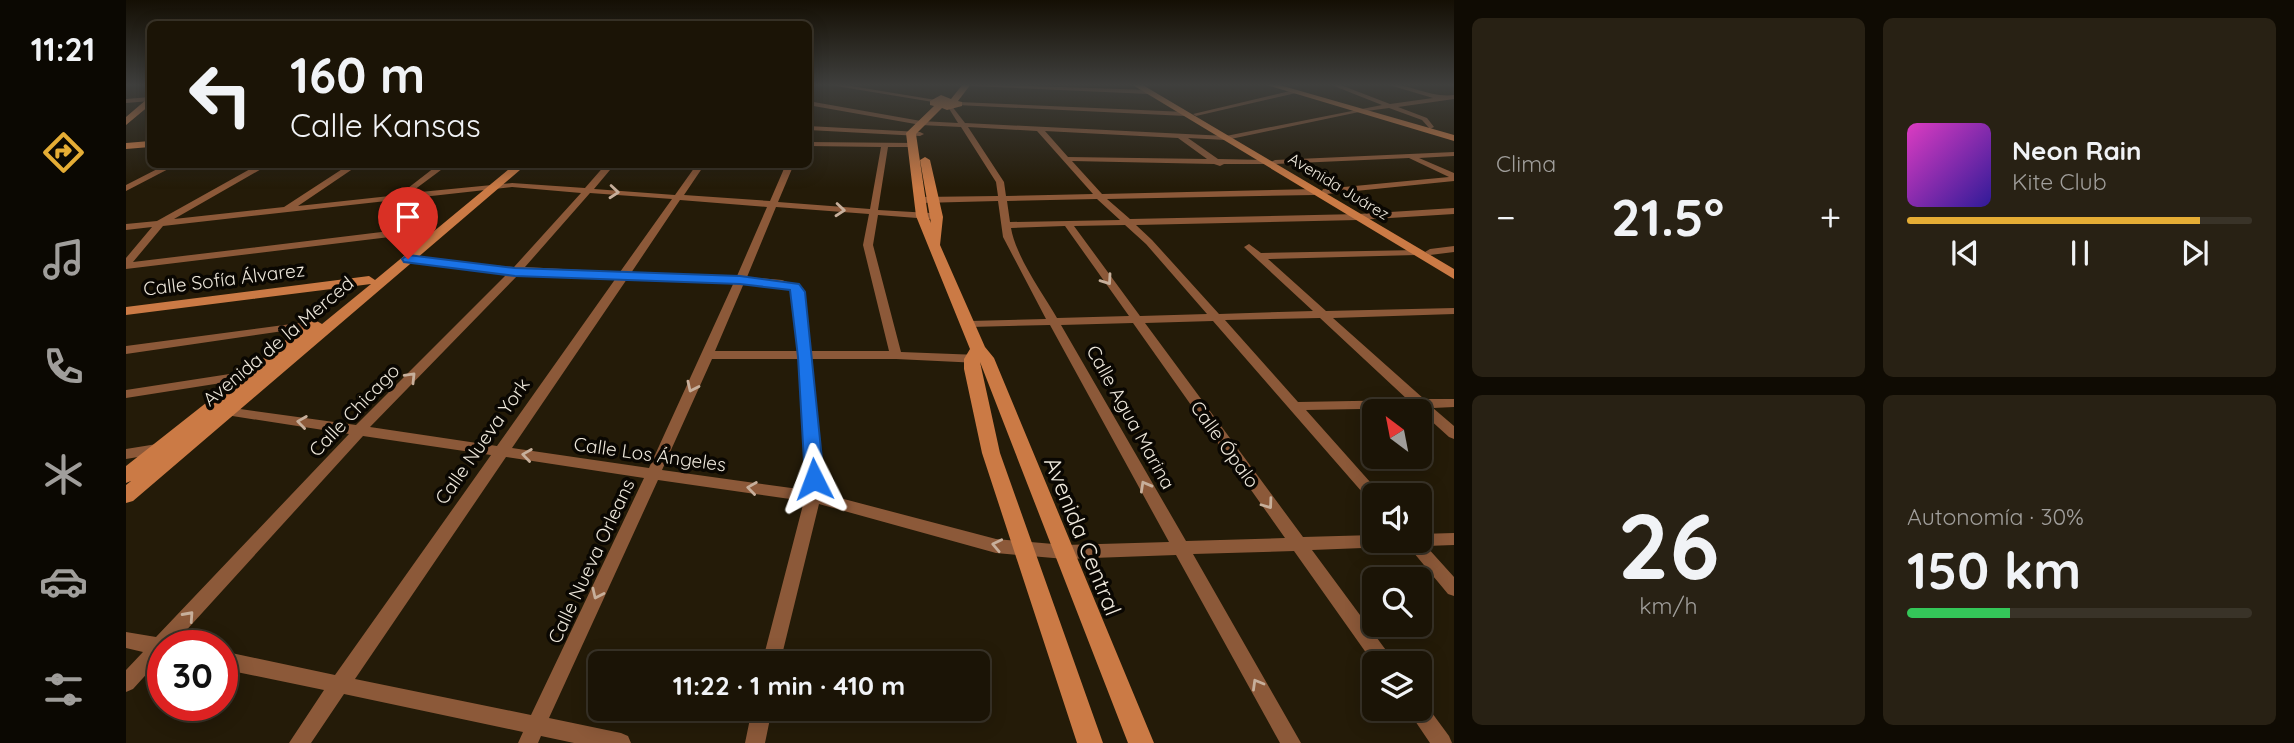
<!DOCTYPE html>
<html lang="es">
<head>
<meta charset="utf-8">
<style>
	body { margin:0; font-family:Quicksand,sans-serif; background:#282114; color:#f1f3f6; height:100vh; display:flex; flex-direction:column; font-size:26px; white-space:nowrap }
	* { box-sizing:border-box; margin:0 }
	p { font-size:23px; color:#a09e9b }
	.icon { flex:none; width:38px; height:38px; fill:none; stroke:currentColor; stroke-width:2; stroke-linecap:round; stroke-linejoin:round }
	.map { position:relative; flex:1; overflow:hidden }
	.panel { display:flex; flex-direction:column; gap:18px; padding:18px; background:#0f0b03; width:840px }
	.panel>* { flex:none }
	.banner { position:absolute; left:21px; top:21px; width:665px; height:147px; border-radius:10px; box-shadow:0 4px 18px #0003,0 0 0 2px #393328; background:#1b1406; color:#f1f3f6; overflow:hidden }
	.needle { width:46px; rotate:328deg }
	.tools { position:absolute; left:1236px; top:399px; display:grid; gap:14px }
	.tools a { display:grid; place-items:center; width:70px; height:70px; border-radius:10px; background:#1b1406; box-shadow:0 4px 18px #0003,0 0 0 2px #393328; font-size:35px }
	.speed { position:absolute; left:21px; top:630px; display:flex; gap:14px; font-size:35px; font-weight:700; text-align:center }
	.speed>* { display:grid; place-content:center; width:91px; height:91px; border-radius:50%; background:#1b1406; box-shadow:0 4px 18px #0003,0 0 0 2px #393328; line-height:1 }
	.speed .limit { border:10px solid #d22; background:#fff; color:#111 }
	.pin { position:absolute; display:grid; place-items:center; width:60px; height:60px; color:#fff; margin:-72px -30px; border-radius:50% 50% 50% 0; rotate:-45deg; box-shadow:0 0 7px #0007 }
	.pin .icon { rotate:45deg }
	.me { position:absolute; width:77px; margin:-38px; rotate:357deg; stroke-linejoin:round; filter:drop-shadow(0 0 5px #0008) }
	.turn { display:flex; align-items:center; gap:24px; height:147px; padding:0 28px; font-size:32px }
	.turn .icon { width:91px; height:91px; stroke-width:2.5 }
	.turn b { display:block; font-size:49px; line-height:60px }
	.big { font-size:52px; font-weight:700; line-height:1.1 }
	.panel .card { flex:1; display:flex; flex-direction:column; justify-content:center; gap:10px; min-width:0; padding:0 24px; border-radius:10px; background:#282114 }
	.panel .dial { align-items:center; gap:0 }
	.dial b { font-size:91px; line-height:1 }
	.song { display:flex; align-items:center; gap:21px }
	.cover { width:84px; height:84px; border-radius:10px; background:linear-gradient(135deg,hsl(310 70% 55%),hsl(250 70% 35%)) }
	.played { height:7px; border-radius:4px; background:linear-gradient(90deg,#e5ad35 85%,#393328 85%) }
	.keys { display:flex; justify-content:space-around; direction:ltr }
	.heat { display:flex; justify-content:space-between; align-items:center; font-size:38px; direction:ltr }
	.charge { height:10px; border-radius:5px; background:linear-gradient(90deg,#34c759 30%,#393328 0) }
	.panel .tiles { flex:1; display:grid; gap:18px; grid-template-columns:repeat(2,1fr) }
	.trip { position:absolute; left:462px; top:651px; width:402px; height:70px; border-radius:10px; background:#1b1406; box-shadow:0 4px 18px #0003,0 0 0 2px #393328; font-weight:700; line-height:70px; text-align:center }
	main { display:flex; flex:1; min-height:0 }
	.dock { display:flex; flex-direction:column; width:126px; justify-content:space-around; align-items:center; background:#0b0802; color:#a09e9b }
	.dock .icon { width:49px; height:49px }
	.dock .selected { color:#e5ad35 }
	.dock b { font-size:32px; color:#f1f3f6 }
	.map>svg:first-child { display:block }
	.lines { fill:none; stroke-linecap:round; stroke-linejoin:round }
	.street { fill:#8c5939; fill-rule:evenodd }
	.secondary { fill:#cb7a45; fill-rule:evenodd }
	.oneway { stroke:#c7af9b }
	.route { fill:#1a73e8; stroke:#114b97; stroke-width:2 }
	.labels { text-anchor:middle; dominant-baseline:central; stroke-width:7; stroke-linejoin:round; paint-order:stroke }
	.far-street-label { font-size:16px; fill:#eee8dc; stroke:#0a0702 }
	.street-label { font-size:19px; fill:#eee8dc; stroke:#0a0702 }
	.near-street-label { font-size:23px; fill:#eee8dc; stroke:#0a0702 }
</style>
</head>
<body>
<main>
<nav class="dock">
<b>11:21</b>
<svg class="icon selected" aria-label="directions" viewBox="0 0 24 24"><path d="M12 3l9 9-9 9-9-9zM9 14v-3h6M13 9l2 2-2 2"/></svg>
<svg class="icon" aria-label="music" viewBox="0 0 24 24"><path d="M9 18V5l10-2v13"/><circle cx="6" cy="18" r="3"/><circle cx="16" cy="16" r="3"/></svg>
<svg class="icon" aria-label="phone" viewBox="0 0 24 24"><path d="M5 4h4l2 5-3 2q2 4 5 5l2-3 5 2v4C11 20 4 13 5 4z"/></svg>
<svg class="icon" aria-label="climate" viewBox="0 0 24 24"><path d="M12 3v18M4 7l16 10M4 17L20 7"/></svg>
<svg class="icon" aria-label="car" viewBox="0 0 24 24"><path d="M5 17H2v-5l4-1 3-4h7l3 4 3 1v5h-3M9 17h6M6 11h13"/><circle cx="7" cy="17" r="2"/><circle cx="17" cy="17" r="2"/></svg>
<svg class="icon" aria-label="filters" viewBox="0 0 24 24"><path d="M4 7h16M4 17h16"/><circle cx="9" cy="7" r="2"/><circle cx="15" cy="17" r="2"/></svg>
</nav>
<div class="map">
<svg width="1328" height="743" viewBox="0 0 1328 743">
	<rect width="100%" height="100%" fill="#241b08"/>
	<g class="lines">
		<path class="street" d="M683,84H690L682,89Z
			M698,84H713L810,100L807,102Z
			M842,84L1023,90L1026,92L1023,94L845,86Z
			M1203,84H1212L1264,104L1307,98L1260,84C1284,84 1305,98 1328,95V99L1272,107L1301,118L1308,127L1304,129L1296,120L1263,108L1233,112L1100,140L1062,138L1092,159L1141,160L1142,162L1138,164H1098L1094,166L1088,164L946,161L976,194L1188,189L1192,192L1188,195L981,199L1004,219L1232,214L1328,208V214L1232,220L1010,225L1026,240L1093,314L1187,311L1120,249L1118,247L1123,244L1135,253L1293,250L1295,252L1290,255L1142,259L1200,311L1328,308V314L1207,318L1298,399H1328V407L1307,408L1328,426V439L1323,437L1291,408L1180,410L1253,492L1255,495H1248V502L1243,500L1087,321L1019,323L1177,537L1248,535V541H1270L1268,546L1262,547L1186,550L1265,657L1267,663L1248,664L1168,551L1067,554L1175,743H1154L1050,555L939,559L870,553L693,504L654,663H636L678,501L532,480L423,718L495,733L502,736L505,743H448L415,736L412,743H392L397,732L218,694L185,743H163L198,690L96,669V651L209,675L365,455L237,436L46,646H37V656L7,689L0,692V670L17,652L0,648V632L30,637L223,434L100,415L93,411L95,408L100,407L230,425L383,272L282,262L277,259L279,257L388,267L455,193L386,187L37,226L7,262L305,226L310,229L305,232L0,269V258L26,227L0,230V224L31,221L133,164H144L48,219L158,207L224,164H234L172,206L273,195L313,164H323L284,193L386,183L459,188L480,164H489L468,189L549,195L571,164H579L558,195L644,201L660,164H668L652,202L744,209L755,147L682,146V142L789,143L790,145L786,147H762L752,210L804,213L808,216L804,219L752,215L747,245L775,352L853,355L859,359L853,363L770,359H686L695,479V493L870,539L939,545L1043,542L924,325L844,327L838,324L844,321L920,319L877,237L872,201L795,203L791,200L795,197L872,196L870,182L835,127L795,125L682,105V101L795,121L832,123L822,107L825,105L839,123L1100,136L1256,105ZM842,127L911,131L967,194L880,196L878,182ZM919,131L1052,138L1081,159L942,157ZM464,193L546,199L494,272L399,267ZM971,199L994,220L884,222L881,201ZM554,200L641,207L611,276L505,273ZM650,207L743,214L737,245L763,351H685L675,287L656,280L621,277ZM999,225L1020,244L1081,314L1014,316L948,226ZM939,226L1003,316L931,318C916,292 890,257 885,228ZM394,273L490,278L371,446L244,427ZM501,279L608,282L523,468L386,448ZM618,283L647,284L666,290L673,351H589ZM1194,318L1282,400L1172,402L1099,320ZM1007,323L1159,538L1060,541L935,325ZM586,359H674L680,490L536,470ZM380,457L518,478L405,715L229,679Z
			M1168,90L1170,91V93L1070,116L1067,114Z
			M24,97V101L0,103V99Z
			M833,102L1060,112L1063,114L1060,116L831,105L830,104Z
			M682,126L794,132L798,134L794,136L682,130Z
			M1328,152V156L1293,158L1328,173V181L1200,194L1196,191L1197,189L1323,177L1283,158L1149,164L1145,162L1149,160Z
			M41,164H52L0,191V185Z
			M1328,246V252L1304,255L1299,252L1304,249Z
			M188,321L194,324L192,326L0,354V346Z
			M123,371L127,372L129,375L127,378L0,398V390Z
			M31,444L36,445L38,449L36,453L0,459V449Z
			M1328,533V545L1300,546L1328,577V596L1322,594L1278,541H1293V534Z
			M1293,700L1298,702L1323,736L1326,743H1304L1281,709H1293Z
			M626,709H646L639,743H619Z"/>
		<path class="secondary" d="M837,84H845L832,101L836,102V106L821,110L816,108L790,134L802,216L805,223L794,160L799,157L804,160L817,217L814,245L859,347L868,358L1028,743H1002L854,362L874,453L977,743H951L856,453L838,369V359L844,349L790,216L780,133L808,106L804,105V101L815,95L825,99Z
			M1005,84H1015L1328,269V279Z
			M1137,84H1150L1328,135V141Z
			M21,99H24V105L0,125V117Z
			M24,141V147L0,149V143Z
			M389,164H401L7,501L0,503V485L5,481L0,483V466L184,321L189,320L196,324L245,284L0,315V307L243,276L249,280Z"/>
	</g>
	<defs><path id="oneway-chevron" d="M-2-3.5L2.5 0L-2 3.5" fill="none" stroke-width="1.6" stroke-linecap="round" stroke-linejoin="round" transform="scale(1.75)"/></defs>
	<g class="oneway">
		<use href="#oneway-chevron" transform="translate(488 192) rotate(5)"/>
		<use href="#oneway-chevron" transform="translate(714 210) rotate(5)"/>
		<use href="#oneway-chevron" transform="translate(981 280) rotate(55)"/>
		<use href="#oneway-chevron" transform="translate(285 377) rotate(-46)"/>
		<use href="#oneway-chevron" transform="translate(566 387) rotate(115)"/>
		<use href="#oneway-chevron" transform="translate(176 422) rotate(-172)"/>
		<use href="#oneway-chevron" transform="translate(401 455) rotate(-172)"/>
		<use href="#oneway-chevron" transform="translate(1019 486) rotate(-119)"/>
		<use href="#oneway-chevron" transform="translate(626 488) rotate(-172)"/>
		<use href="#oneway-chevron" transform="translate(1142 504) rotate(54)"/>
		<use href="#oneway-chevron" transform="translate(871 545) rotate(-168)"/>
		<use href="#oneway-chevron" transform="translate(471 594) rotate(115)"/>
		<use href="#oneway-chevron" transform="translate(63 616) rotate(-48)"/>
		<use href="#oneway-chevron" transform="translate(1131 684) rotate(-120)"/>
	</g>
	<linearGradient id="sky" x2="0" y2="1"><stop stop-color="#140f04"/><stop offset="0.45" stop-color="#3f3f3d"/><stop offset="1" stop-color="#3f3f3d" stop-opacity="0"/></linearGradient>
	<rect width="1328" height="188" fill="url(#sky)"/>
	<path class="route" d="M282,255L389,268L614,276L673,284L679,292L698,479L688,486L679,479L672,357L664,290L614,284L389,276L278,262L276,259Z"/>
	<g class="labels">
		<g class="far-street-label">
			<text transform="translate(1213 186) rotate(31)">Avenida Juárez</text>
		</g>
		<g class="street-label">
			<text transform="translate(98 279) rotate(-7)">Calle Sofía Álvarez</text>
			<text transform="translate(152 341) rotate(-40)">Avenida de la Merced</text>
			<text transform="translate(228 410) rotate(-46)">Calle Chicago</text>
			<text transform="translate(1005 417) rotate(61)">Calle Agua Marina</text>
			<text transform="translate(356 441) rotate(-55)">Calle Nueva York</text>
			<text transform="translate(1099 444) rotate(54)">Calle Ópalo</text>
			<text transform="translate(524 454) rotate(8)">Calle Los Ángeles</text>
			<text transform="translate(465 561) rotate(-65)">Calle Nueva Orleans</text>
		</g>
		<g class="near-street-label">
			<text transform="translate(957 536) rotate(68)">Avenida Central</text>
		</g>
	</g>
</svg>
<div class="tools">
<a><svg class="needle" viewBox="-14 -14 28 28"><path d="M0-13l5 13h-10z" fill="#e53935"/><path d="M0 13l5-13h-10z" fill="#a09e9b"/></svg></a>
<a><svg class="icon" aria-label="sound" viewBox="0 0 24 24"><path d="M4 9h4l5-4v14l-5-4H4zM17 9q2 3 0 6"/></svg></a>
<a><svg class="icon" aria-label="search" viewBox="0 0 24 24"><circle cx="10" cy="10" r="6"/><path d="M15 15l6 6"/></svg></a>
<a><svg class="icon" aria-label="layers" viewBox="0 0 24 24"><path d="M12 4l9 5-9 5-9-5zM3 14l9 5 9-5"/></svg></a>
</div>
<div class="speed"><div class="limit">30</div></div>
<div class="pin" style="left:282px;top:259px;background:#d93025"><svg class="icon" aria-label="arrive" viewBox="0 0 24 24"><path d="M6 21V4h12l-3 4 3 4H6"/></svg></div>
<svg class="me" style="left:688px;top:479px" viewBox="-20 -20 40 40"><path d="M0-17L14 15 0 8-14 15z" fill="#1a73e8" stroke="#fff" stroke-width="4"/></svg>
<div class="trip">11:22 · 1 min · 410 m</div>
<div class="banner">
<div class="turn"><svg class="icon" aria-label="left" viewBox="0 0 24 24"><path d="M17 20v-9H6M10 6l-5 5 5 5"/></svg><div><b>160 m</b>Calle Kansas</div></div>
</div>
</div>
<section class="panel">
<div class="tiles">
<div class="card"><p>Clima</p>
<div class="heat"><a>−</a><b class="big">21.5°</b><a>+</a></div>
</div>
<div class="card">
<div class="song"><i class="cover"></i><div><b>Neon Rain</b><p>Kite Club</p></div></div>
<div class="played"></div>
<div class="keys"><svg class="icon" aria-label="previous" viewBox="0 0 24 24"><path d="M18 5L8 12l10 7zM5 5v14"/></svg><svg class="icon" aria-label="pause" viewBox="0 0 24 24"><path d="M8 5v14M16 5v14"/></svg><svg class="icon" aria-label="next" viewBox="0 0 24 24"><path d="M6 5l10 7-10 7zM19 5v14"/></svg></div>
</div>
<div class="card dial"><b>26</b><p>km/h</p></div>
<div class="card"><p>Autonomía · 30%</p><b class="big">150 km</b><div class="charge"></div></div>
</div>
</section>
</main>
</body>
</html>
